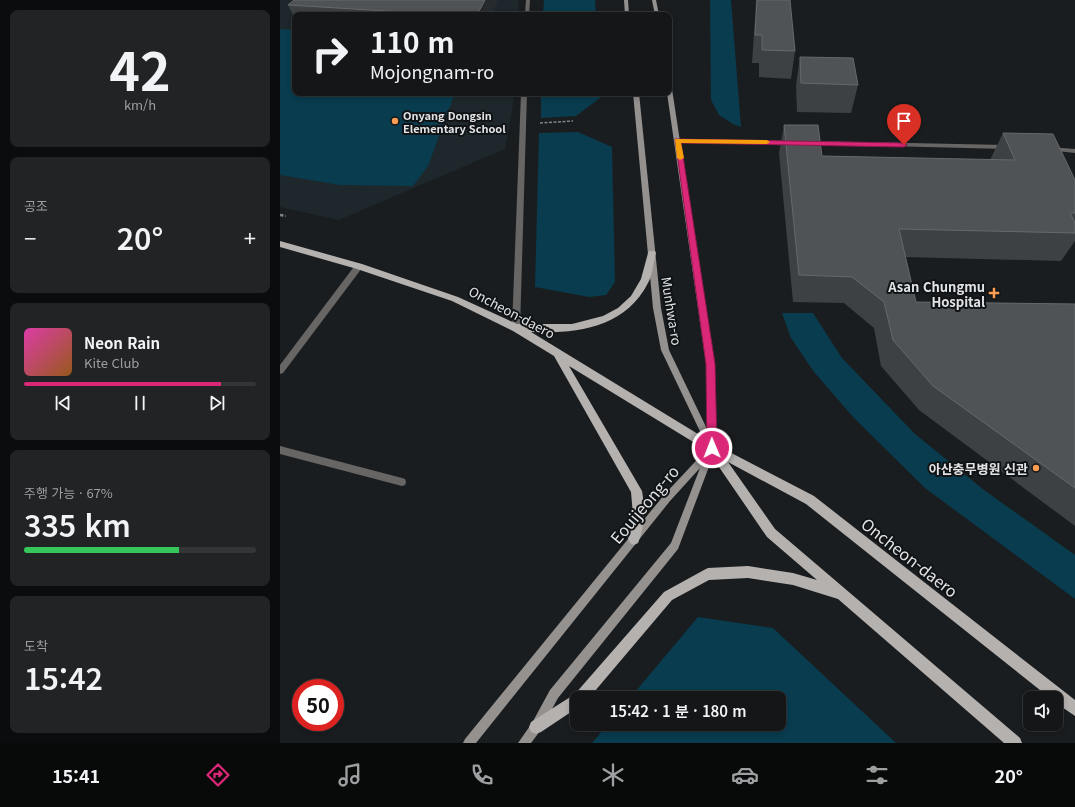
<!DOCTYPE html>
<html lang="ko">
<head>
<meta charset="utf-8">
<style>
	body { margin:0; font-family:Georgia,"Noto Sans KR",serif; background:#212324; color:#f1f3f6; height:100vh; display:flex; flex-direction:column; font-size:15px; white-space:nowrap }
	* { box-sizing:border-box; margin:0 }
	p { font-size:13px; color:#9d9fa1 }
	.icon { flex:none; width:22px; height:22px; fill:none; stroke:currentColor; stroke-width:2; stroke-linecap:round; stroke-linejoin:round }
	.map { position:relative; flex:1; overflow:hidden }
	.side { display:flex; flex-direction:column; gap:10px; padding:10px; background:#0b0c0d; width:280px }
	.side>* { flex:none }
	.banner { position:absolute; left:12px; top:12px; width:380px; height:84px; border-radius:8px; box-shadow:0 2px 6px #0003,0 0 0 1px #333536; background:#141617; color:#f1f3f6; overflow:hidden }
	.tools { position:absolute; left:743px; top:691px; display:grid; gap:8px }
	.tools a { display:grid; place-items:center; width:40px; height:40px; border-radius:8px; background:#141617; box-shadow:0 2px 6px #0003,0 0 0 1px #333536; font-size:20px }
	.speed { position:absolute; left:12px; top:679px; display:flex; gap:8px; font-size:20px; font-weight:700; text-align:center }
	.speed>* { display:grid; place-content:center; width:52px; height:52px; border-radius:50%; background:#141617; box-shadow:0 2px 6px #0003,0 0 0 1px #333536; line-height:1 }
	.speed .limit { border:6px solid #d22; background:#fff; color:#111 }
	.pin { position:absolute; display:grid; place-items:center; width:34px; height:34px; color:#fff; margin:-41px -17px; border-radius:50% 50% 50% 0; rotate:-45deg; box-shadow:0 0 4px #0007 }
	.pin .icon { rotate:45deg }
	.me { position:absolute; width:44px; margin:-22px; rotate:359deg; stroke-linejoin:round; filter:drop-shadow(0 0 3px #0008) }
	.turn { display:flex; align-items:center; gap:14px; height:84px; padding:0 12px; font-size:18px }
	.turn .icon { width:52px; height:52px; stroke-width:2.5 }
	.turn b { display:block; font-size:28px; line-height:34px }
	.big { font-size:30px; font-weight:600; line-height:1.1 }
	.side .card { flex:1; display:flex; flex-direction:column; justify-content:center; gap:6px; min-width:0; padding:0 14px; border-radius:8px; background:#212324 }
	.side .dial { align-items:center; gap:0 }
	.dial b { font-size:52px; line-height:1 }
	.song { display:flex; align-items:center; gap:12px }
	.cover { width:48px; height:48px; border-radius:6px; background:linear-gradient(135deg,hsl(320 70% 55%),hsl(30 70% 35%)) }
	.played { height:4px; border-radius:2px; background:linear-gradient(90deg,#db2777 85%,#333536 85%) }
	.keys { display:flex; justify-content:space-around; direction:ltr }
	.heat { display:flex; justify-content:space-between; align-items:center; font-size:22px; direction:ltr }
	.charge { height:6px; border-radius:3px; background:linear-gradient(90deg,#34c759 67%,#333536 0) }
	.trip { position:absolute; left:290px; top:691px; width:216px; height:40px; border-radius:8px; background:#141617; box-shadow:0 2px 6px #0003,0 0 0 1px #333536; font-weight:600; line-height:40px; text-align:center }
	.menu { display:flex; height:64px; justify-content:space-around; align-items:center; background:#080909; color:#9d9fa1 }
	.menu .icon { width:28px; height:28px }
	.menu .current { color:#db2777 }
	.menu b { font-size:18px; color:#f1f3f6 }
	main { display:flex; flex:1; min-height:0 }
	.map>svg:first-child { display:block }
	.built { fill:#1d272c }
	.green { fill:#083c4e }
	.lines { fill:none; stroke-linecap:round; stroke-linejoin:round }
	.path-far1 { stroke:#808284; stroke-width:1.5; stroke-dasharray:3 1.5; stroke-linecap:butt }
	.path { stroke:#808284; stroke-width:2.5; stroke-dasharray:3.5 2; stroke-linecap:butt }
	.street { fill:#686665; fill-rule:evenodd }
	.secondary { fill:#94918f; fill-rule:evenodd }
	.primary { fill:#b5b1af; fill-rule:evenodd }
	.wall { fill:#3d4143 }
	.shaded-wall { fill:#282b2d }
	.building { fill:#4f5355; stroke:#66696b }
	.route { fill:#db2777; stroke:#8e194d }
	.slow { fill:#f59e0b }
	.poi-dot { fill:#fc9d53; stroke:#111416; stroke-width:1.5 }
	.labels { text-anchor:middle; dominant-baseline:central; stroke-width:4; stroke-linejoin:round; paint-order:stroke }
	.far-poi-label { font-size:11px; font-weight:bold; fill:#e1e3e5; stroke:#111416; text-anchor:start }
	.poi-label { font-size:13px; font-weight:bold; fill:#e1e3e5; stroke:#111416; text-anchor:end }
	.street-label { font-size:13px; fill:#e1e3e5; stroke:#111416 }
	.near-street-label { font-size:16px; fill:#e1e3e5; stroke:#111416 }
</style>
</head>
<body>
<main>
<section class="side">
<div class="card dial"><b>42</b><p>km/h</p></div>
<div class="card"><p>공조</p>
<div class="heat"><a>−</a><b class="big">20°</b><a>+</a></div>
</div>
<div class="card">
<div class="song"><i class="cover"></i><div><b>Neon Rain</b><p>Kite Club</p></div></div>
<div class="played"></div>
<div class="keys"><svg class="icon" aria-label="previous" viewBox="0 0 24 24"><path d="M18 5L8 12l10 7zM5 5v14"/></svg><svg class="icon" aria-label="pause" viewBox="0 0 24 24"><path d="M8 5v14M16 5v14"/></svg><svg class="icon" aria-label="next" viewBox="0 0 24 24"><path d="M6 5l10 7-10 7zM19 5v14"/></svg></div>
</div>
<div class="card"><p>주행 가능 · 67%</p><b class="big">335 km</b><div class="charge"></div></div>
<div class="card"><p>도착</p><b class="big">15:42</b></div>
</section>
<div class="map">
<svg width="795" height="743" viewBox="0 0 795 743">
	<rect width="100%" height="100%" fill="#1a1d1f"/>
	<path class="built" d="M0,0H239L238,15H15V93H235L225,149L59,220L0,207Z"/>
	<path class="green" d="M264,0H315L316,15H263Z
		M430,0H451L461,127L453,124L439,115L431,100Z
		M0,29L15,30V93H175L148,166L133,186L60,185L0,175Z
		M261,93H320V98L296,116L261,118Z
		M298,132L332,147L335,282L326,295L309,297L255,287L259,133Z
		M502,313H533L562,358L635,434L704,490L795,555V599L645,488L574,418L534,372L511,338Z
		M418,617L493,628L616,743H312L328,724H499V698H350Z"/>
	<g class="lines">
		<path class="path-far1" d="M260,123L293,121"/>
		<path class="path" d="M0,215L6,216"/>
		<path class="street" d="M246,0H250L249,15H245Z
			M241,93H247L240,328L236,331L232,328Z
			M397,139L510,141L513,143L510,145L395,142L394,141Z
			M530,141L726,145L729,147L726,149L528,144V142Z
			M770,147L795,149V153L768,150L767,149Z
			M79,263L83,266L82,268L3,373L0,374V365L76,264Z
			M0,446L122,478L125,479L126,482L125,485L122,486L0,454Z"/>
		<path class="secondary" d="M344,0H348L349,15H345Z
			M372,0H376L379,15H375Z
			M389,87L392,89L434,364L436,448L398,549L278,698L260,731L251,743H238L252,723L270,690L391,543L420,468L390,501L196,743H183L185,739L384,495L428,448L381,350L373,308L353,93H359L381,308L389,350L427,429L426,364L387,93H389Z"/>
		<path class="primary" d="M0,241L82,264L178,297L237,324H292L323,316L338,308L351,296L361,279L368,253L369,251H375L376,253C373,263 373,274 368,283C345,328 297,334 251,332L436,445L534,496L795,700V716L776,703V698H770L526,504L448,462L495,529L740,738L742,743H724L558,599L513,585L468,578L429,580L392,600L309,698H297V708L261,732L256,734L251,732L249,727L251,722L295,694L384,592L424,570L428,568L468,566L513,573L537,580L487,537L428,451L289,366L362,491C365,508 365,527 358,543L354,545L350,543L348,539L353,515L351,492L274,356L233,331L172,301L77,269L0,247Z"/>
	</g>
	<path class="wall" d="M476,0H510L515,51L511,79L479,77V63H472L475,19Z
		M217,1L210,15H15V19L8,5Z
		M520,57L578,85L571,113L517,112L516,85Z
		M504,125L542,156L710,160L723,133L795,180V241L781,261L625,257L636,302L795,304V526L639,410L601,366L594,328L564,303L513,302L499,153Z"/>
	<path class="shaded-wall" d="M205,0H217V1L210,15H197Z"/>
	<path class="building" d="M14,0H205L197,15H172L8,5Z
		M477,0H510L515,51L482,50V35H475Z
		M520,57L573,58L578,85L521,83Z
		M504,125H538L542,156L735,160L723,133L773,134L795,180V213H790L795,223V233L619,229L636,302L795,304V488L653,386L613,340L604,302L572,277L519,275Z"/>
	<path class="route" d="M395,139L624,143L627,145L624,147L401,143L435,364L437,448L432,453L427,448L426,364Z"/>
	<path class="slow" d="M395,139L487,140L490,142L487,144L401,143L404,158L400,160L397,158Z"/>
	<g class="poi-dot">
		<circle cx="115" cy="121" r="4"/>
		<path d="M712 287h4v4h4v4h-4v4h-4v-4h-4v-4h4z"/>
		<circle cx="756" cy="468" r="4"/>
	</g>
	<g class="labels">
		<g class="far-poi-label">
			<text x="123" y="115">Onyang Dongsin<tspan x="123" dy="13">Elementary School</tspan></text>
		</g>
		<g class="poi-label">
			<text x="705" y="286">Asan Chungmu<tspan x="705" dy="15">Hospital</tspan></text>
			<text x="748" y="468">아산충무병원 신관</text>
		</g>
		<g class="street-label">
			<text transform="translate(392 311) rotate(81)">Munhwa-ro</text>
			<text transform="translate(232 312) rotate(28)">Oncheon-daero</text>
		</g>
		<g class="near-street-label">
			<text transform="translate(364 504) rotate(-50)">Eouijeong-ro</text>
			<text transform="translate(630 557) rotate(38)">Oncheon-daero</text>
		</g>
	</g>
</svg>
<div class="tools">
<a><svg class="icon" aria-label="sound" viewBox="0 0 24 24"><path d="M4 9h4l5-4v14l-5-4H4zM17 9q2 3 0 6"/></svg></a>
</div>
<div class="speed"><div class="limit">50</div></div>
<div class="pin" style="left:624px;top:145px;background:#d93025"><svg class="icon" aria-label="arrive" viewBox="0 0 24 24"><path d="M6 21V4h12l-3 4 3 4H6"/></svg></div>
<svg class="me" style="left:432px;top:448px" viewBox="-20 -20 40 40"><circle r="17" fill="#db2777" stroke="#fff" stroke-width="3"/><path d="M0-11L8 9 0 5-8 9z" fill="#fff"/></svg>
<div class="trip">15:42 · 1 분 · 180 m</div>
<div class="banner">
<div class="turn"><svg class="icon" aria-label="right" viewBox="0 0 24 24"><path d="M7 20v-9h11M14 6l5 5-5 5"/></svg><div><b>110 m</b>Mojongnam-ro</div></div>
</div>
</div>
</main>
<nav class="menu">
<b>15:41</b>
<svg class="icon current" aria-label="directions" viewBox="0 0 24 24"><path d="M12 3l9 9-9 9-9-9zM9 14v-3h6M13 9l2 2-2 2"/></svg>
<svg class="icon" aria-label="music" viewBox="0 0 24 24"><path d="M9 18V5l10-2v13"/><circle cx="6" cy="18" r="3"/><circle cx="16" cy="16" r="3"/></svg>
<svg class="icon" aria-label="phone" viewBox="0 0 24 24"><path d="M5 4h4l2 5-3 2q2 4 5 5l2-3 5 2v4C11 20 4 13 5 4z"/></svg>
<svg class="icon" aria-label="climate" viewBox="0 0 24 24"><path d="M12 3v18M4 7l16 10M4 17L20 7"/></svg>
<svg class="icon" aria-label="car" viewBox="0 0 24 24"><path d="M5 17H2v-5l4-1 3-4h7l3 4 3 1v5h-3M9 17h6M6 11h13"/><circle cx="7" cy="17" r="2"/><circle cx="17" cy="17" r="2"/></svg>
<svg class="icon" aria-label="filters" viewBox="0 0 24 24"><path d="M4 7h16M4 17h16"/><circle cx="9" cy="7" r="2"/><circle cx="15" cy="17" r="2"/></svg>
<b>20°</b>
</nav>
</body>
</html>
